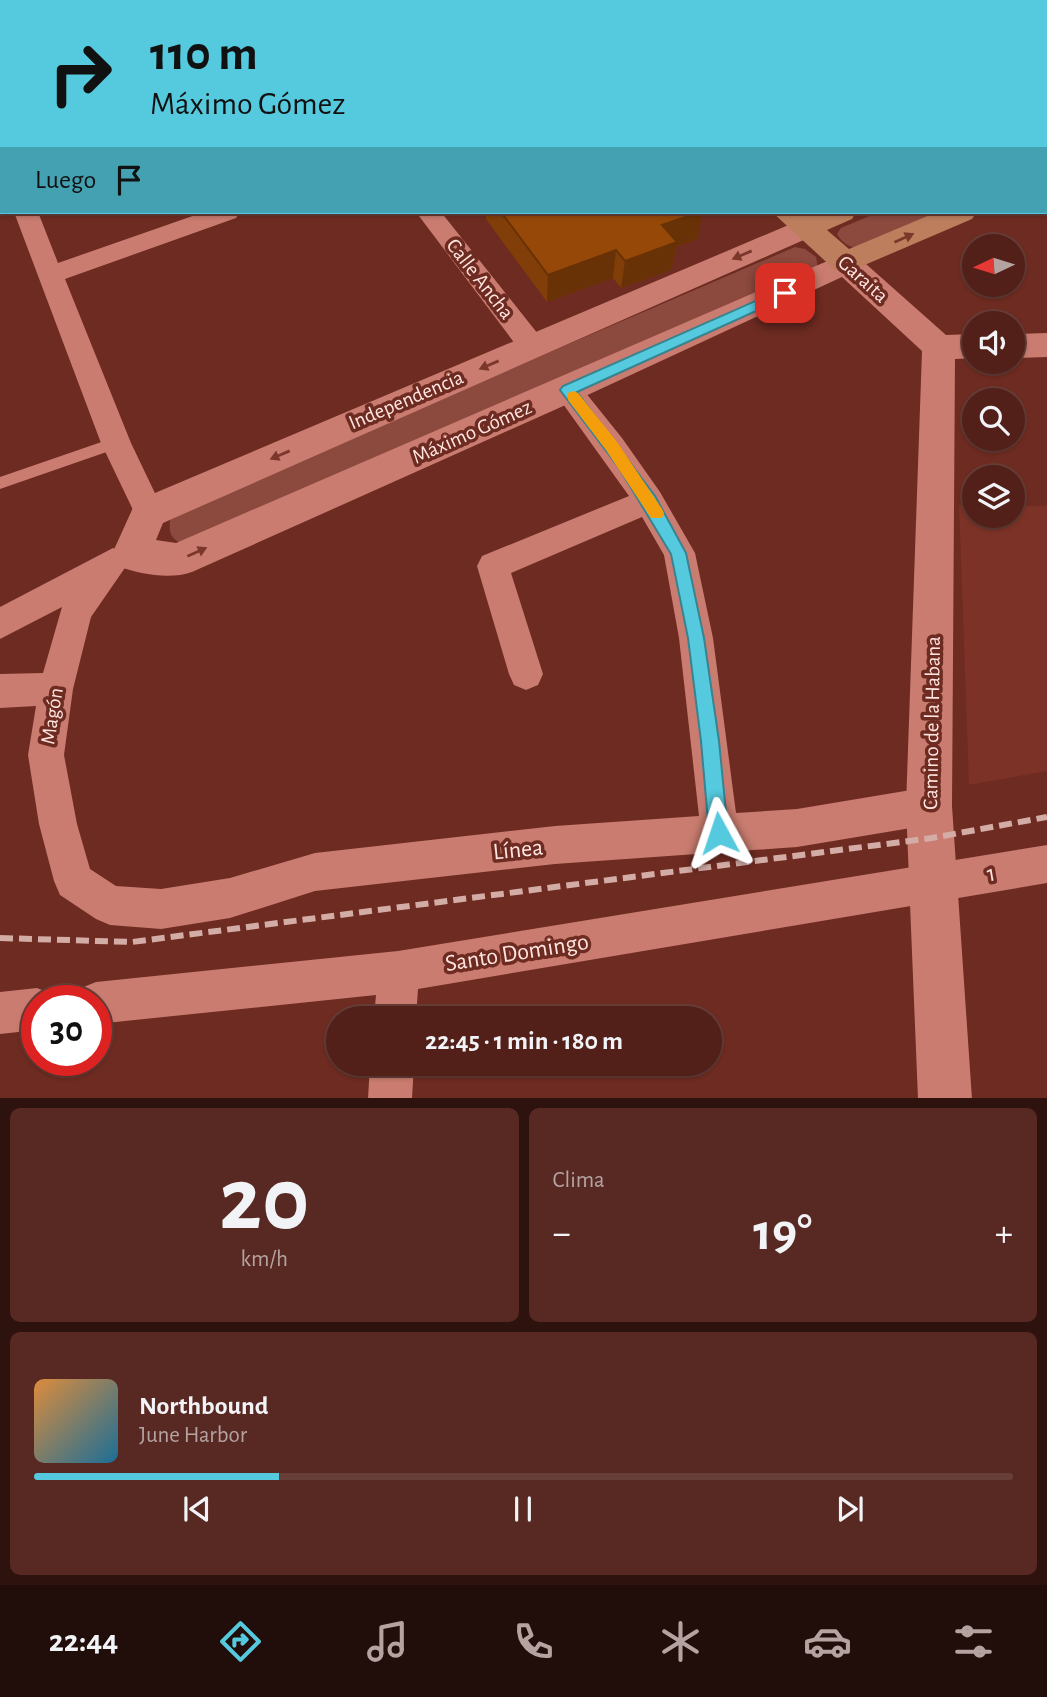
<!DOCTYPE html>
<html lang="es">
<head>
<meta charset="utf-8">
<style>
	body { margin:0; font-family:"Alegreya Sans",sans-serif; background:#582822; color:#f1f3f6; height:100vh; display:flex; flex-direction:column; font-size:26px; white-space:nowrap }
	* { box-sizing:border-box; margin:0 }
	p { font-size:23px; color:#b5a3a2 }
	.icon { flex:none; width:38px; height:38px; fill:none; stroke:currentColor; stroke-width:2; stroke-linecap:round; stroke-linejoin:round }
	.map { position:relative; height:1098px; overflow:hidden }
	.drawer { display:flex; flex-direction:column; gap:10px; padding:10px; background:#2d120e; flex:1 }
	.drawer>* { flex:none }
	.hud { position:absolute; left:0px; top:0px; width:1048px; height:214px; box-shadow:0 2px 5px #0004,0 0 0 2px #683e38; background:#55cade; color:#111; overflow:hidden }
	.needle { width:46px; rotate:266deg }
	.fabs { position:absolute; left:962px; top:234px; display:grid; gap:14px }
	.fabs a { display:grid; place-items:center; width:63px; height:63px; border-radius:50%; background:#522019; box-shadow:0 2px 5px #0004,0 0 0 2px #683e38; font-size:35px }
	.speed { position:absolute; left:21px; top:985px; display:flex; gap:14px; font-size:35px; font-weight:700; text-align:center }
	.speed>* { display:grid; place-content:center; width:91px; height:91px; border-radius:50%; background:#522019; box-shadow:0 2px 5px #0004,0 0 0 2px #683e38; line-height:1 }
	.speed .limit { border:10px solid #d22; background:#fff; color:#111 }
	.pin { position:absolute; display:grid; place-items:center; width:60px; height:60px; color:#fff; margin:-30px; border-radius:14px; box-shadow:0 4px 10px #0006 }
	.me { position:absolute; width:77px; margin:-38px; rotate:355deg; stroke-linejoin:round; filter:drop-shadow(0 0 5px #0008) }
	.turn { display:flex; align-items:center; gap:24px; height:147px; padding:0 35px; font-size:32px }
	.turn .icon { width:91px; height:91px; stroke-width:2.5 }
	.turn b { display:block; font-size:49px; line-height:60px }
	.then { display:flex; align-items:center; height:66px; padding:0 35px; background:#0003; gap:14px; font-size:26px }
	.big { font-size:52px; font-weight:600; line-height:1.1 }
	.drawer .card { flex:1; display:flex; flex-direction:column; justify-content:center; gap:10px; min-width:0; padding:0 24px; border-radius:10px; background:#582822 }
	.drawer .dial { align-items:center; gap:0 }
	.dial b { font-size:91px; line-height:1 }
	.song { display:flex; align-items:center; gap:21px }
	.cover { width:84px; height:84px; border-radius:10px; background:linear-gradient(135deg,hsl(30 70% 55%),hsl(200 70% 35%)) }
	.played { height:7px; border-radius:4px; background:linear-gradient(90deg,#55cade 25%,#683e38 25%) }
	.keys { display:flex; justify-content:space-around; direction:ltr }
	.heat { display:flex; justify-content:space-between; align-items:center; font-size:38px; direction:ltr }
	.drawer .tiles { flex:1; display:grid; gap:10px; grid-template-columns:1fr 1fr }
	.card:last-child { grid-column:span 2 }
	.trip { position:absolute; left:326px; top:1006px; width:396px; height:70px; border-radius:35px; background:#522019; box-shadow:0 2px 5px #0004,0 0 0 2px #683e38; font-weight:600; line-height:70px; text-align:center }
	.menu { display:flex; height:112px; justify-content:space-around; align-items:center; background:#210d0a; color:#b5a3a2 }
	.menu .icon { width:49px; height:49px }
	.menu .selected { color:#55cade }
	.menu b { font-size:32px; color:#f1f3f6 }
	.map>svg:first-child { display:block }
	.built { fill:#7c3226 }
	.green { fill:#8c493e }
	.lines { fill:none; stroke-linecap:round; stroke-linejoin:round }
	.service { fill:#c97c6f; fill-rule:evenodd }
	.minor { fill:#c97c6f; fill-rule:evenodd }
	.tertiary { fill:#c97c6f; fill-rule:evenodd }
	.secondary { fill:#bc7e5c; fill-rule:evenodd }
	.rail { stroke:#d3aca6; stroke-width:6; stroke-dasharray:13 6; stroke-linecap:butt }
	.wall { fill:#813e08 }
	.shaded-wall { fill:#693206 }
	.building { fill:#964809; stroke:#693206; stroke-width:2 }
	.oneway { fill:#7a372a }
	.oneway2 { fill:#7c372d }
	.route { fill:#55cade; stroke:#378390; stroke-width:2 }
	.slow { fill:#f59e0b }
	.labels { text-anchor:middle; dominant-baseline:central; stroke-width:7; stroke-linejoin:round; paint-order:stroke }
	.street-label { font-size:21px; fill:#ffe5e0; stroke:#6e2b21 }
	.near-street-label { font-size:24px; fill:#ffe5e0; stroke:#6e2b21 }
</style>
</head>
<body>
<div class="map">
<svg width="1047" height="1099" viewBox="0 0 1047 1099">
	<rect width="100%" height="100%" fill="#6e2b21"/>
	<path class="built" d="M959,505H975V516H1013V506H1047V771L969,785Z"/>
	<path class="green" d="M879,212H943L861,248C850,248 843,244 837,234L841,228Z
		M795,247L805,249L816,257L818,269L181,543C170,538 169,532 170,520L179,511Z"/>
	<g class="lines">
		<path class="service" d="M116,437L123,443L121,447L0,489V477Z"/>
		<path class="minor" d="M5,0H25V2H6Z
			M254,0H278L253,2Z
			M0,71H2L0,85Z
			M0,136L2,137V155L0,154Z
			M14,212H38L58,263L204,212H240L236,218L65,279L131,443L164,512L160,521L149,525L138,521L134,512L101,443Z
			M416,212H441L542,339L545,346L542,353L532,356L522,353Z
			M567,379L577,382L622,438L660,492L695,553L713,638L736,813L797,809L929,787L942,793L948,806L942,819L929,825L797,847L555,864L315,891L230,918L161,929L110,925L96,919L60,895L54,881L39,824L28,755L36,706L0,708V674L43,673L62,607L0,639V607L113,548L124,552L129,562L91,617L73,689L64,755L77,824L90,869L116,886L161,889L230,878L315,853L555,826L699,816L679,638L664,555L642,517L511,573L543,674L538,685L526,690L514,685L509,674L477,566L482,556L629,496L553,390L557,382Z
			M1047,845V883L418,989L416,1018H374L376,995L96,1024V1001H76L81,988L96,982L398,951Z
			M37,988L52,994L55,1001H37V1030L0,1034V992Z
			M370,1064H414L412,1099H368Z"/>
		<path class="tertiary" d="M851,0H879L850,2Z
			M0,93H2V109H0Z
			M805,218L815,221L820,228L815,235L163,523L156,540L176,543L846,253L857,256L946,335L975,334V358L955,359L952,806L972,1099H918L906,806L922,351L842,277L579,399L192,572C169,580 140,574 117,566L112,554L136,501Z
			M1047,333V357L1013,358V334Z"/>
		<path class="secondary" d="M1046,118H1047V134H1046Z
			M772,212H805L809,215L816,212H856L852,219L827,230L849,249L937,212H977L972,219L846,273L835,270Z"/>
		<path class="rail" d="M0,938L132,942L932,838L1047,817"/>
	</g>
	<path class="wall" d="M442,0H561L563,2H442Z
		M1046,172H1047V217L1040,212H1046Z
		M486,212H703L697,239L676,247L671,270L621,288L613,278L547,302L486,219Z"/>
	<path class="shaded-wall" d="M31,0H96L89,2H32Z
		M158,0H222L215,2H152Z
		M313,0H321V2H307Z
		M458,0H478V2H458Z
		M700,212H703L697,239L676,247L671,270L621,288L625,261L662,225Z
		M616,250L613,278L547,302L548,275Z"/>
	<path class="building" d="M110,0H158L152,2H103Z
		M292,0H313L307,2H294Z
		M353,0H382L383,2H354Z
		M484,0H561L563,2H486Z
		M501,212H700L662,225L677,242L625,261L616,250L548,275Z"/>
	<defs><path id="oneway-solid" d="M-6-.8H1V-3.2L6.5 0L1 3.2V.8H-6Z" transform="scale(1.75)"/></defs>
	<use class="oneway" href="#oneway-solid" transform="translate(904 238) rotate(-24)"/>
	<g class="oneway2">
		<use href="#oneway-solid" transform="translate(742 255) rotate(157)"/>
		<use href="#oneway-solid" transform="translate(489 365) rotate(157)"/>
		<use href="#oneway-solid" transform="translate(280 455) rotate(157)"/>
		<use href="#oneway-solid" transform="translate(197 552) rotate(-24)"/>
	</g>
	<path class="route" d="M785,288L791,293L789,296L577,392L655,496L686,553L704,638L719,741L728,833L725,840L719,843L712,840L709,833L701,741L688,638L671,554L619,468L560,390L563,386Z"/>
	<path class="slow" d="M573,391L578,393L617,442L662,509L664,513L662,518H651L606,450L568,400V393Z"/>
	<g class="labels">
		<g class="street-label">
			<text transform="translate(480 279) rotate(52)">Calle Ancha</text>
			<text transform="translate(863 279) rotate(42)">Garaita</text>
			<text transform="translate(406 400) rotate(-23)">Independencia</text>
			<text transform="translate(472 432) rotate(-24)">Máximo Gómez</text>
			<text transform="translate(52 716) rotate(-81)">Magón</text>
			<text transform="translate(932 723) rotate(-89)">Camino de la Habana</text>
		</g>
		<g class="near-street-label">
			<text transform="translate(518 850) rotate(-6)">Línea</text>
			<text transform="translate(991 874) rotate(-10)">1</text>
			<text transform="translate(517 953) rotate(-9)">Santo Domingo</text>
		</g>
	</g>
</svg>
<div class="fabs">
<a><svg class="needle" viewBox="-14 -14 28 28"><path d="M0-13l5 13h-10z" fill="#e53935"/><path d="M0 13l5-13h-10z" fill="#b5a3a2"/></svg></a>
<a><svg class="icon" aria-label="sound" viewBox="0 0 24 24"><path d="M4 9h4l5-4v14l-5-4H4zM17 9q2 3 0 6"/></svg></a>
<a><svg class="icon" aria-label="search" viewBox="0 0 24 24"><circle cx="10" cy="10" r="6"/><path d="M15 15l6 6"/></svg></a>
<a><svg class="icon" aria-label="layers" viewBox="0 0 24 24"><path d="M12 4l9 5-9 5-9-5zM3 14l9 5 9-5"/></svg></a>
</div>
<div class="speed"><div class="limit">30</div></div>
<div class="pin" style="left:785px;top:293px;background:#d93025"><svg class="icon" aria-label="arrive" viewBox="0 0 24 24"><path d="M6 21V4h12l-3 4 3 4H6"/></svg></div>
<svg class="me" style="left:719px;top:833px" viewBox="-20 -20 40 40"><path d="M0-17L14 15 0 8-14 15z" fill="#55cade" stroke="#fff" stroke-width="4"/></svg>
<div class="trip">22:45 · 1 min · 180 m</div>
<div class="hud">
<div class="turn"><svg class="icon" aria-label="right" viewBox="0 0 24 24"><path d="M7 20v-9h11M14 6l5 5-5 5"/></svg><div><b>110 m</b>Máximo Gómez</div></div>
<div class="then">Luego<svg class="icon" aria-label="arrive" viewBox="0 0 24 24"><path d="M6 21V4h12l-3 4 3 4H6"/></svg></div>
</div>
</div>
<section class="drawer">
<div class="tiles">
<div class="card dial"><b>20</b><p>km/h</p></div>
<div class="card"><p>Clima</p>
<div class="heat"><a>−</a><b class="big">19°</b><a>+</a></div>
</div>
<div class="card">
<div class="song"><i class="cover"></i><div><b>Northbound</b><p>June Harbor</p></div></div>
<div class="played"></div>
<div class="keys"><svg class="icon" aria-label="previous" viewBox="0 0 24 24"><path d="M18 5L8 12l10 7zM5 5v14"/></svg><svg class="icon" aria-label="pause" viewBox="0 0 24 24"><path d="M8 5v14M16 5v14"/></svg><svg class="icon" aria-label="next" viewBox="0 0 24 24"><path d="M6 5l10 7-10 7zM19 5v14"/></svg></div>
</div>
</div>
</section>
<nav class="menu">
<b>22:44</b>
<svg class="icon selected" aria-label="directions" viewBox="0 0 24 24"><path d="M12 3l9 9-9 9-9-9zM9 14v-3h6M13 9l2 2-2 2"/></svg>
<svg class="icon" aria-label="music" viewBox="0 0 24 24"><path d="M9 18V5l10-2v13"/><circle cx="6" cy="18" r="3"/><circle cx="16" cy="16" r="3"/></svg>
<svg class="icon" aria-label="phone" viewBox="0 0 24 24"><path d="M5 4h4l2 5-3 2q2 4 5 5l2-3 5 2v4C11 20 4 13 5 4z"/></svg>
<svg class="icon" aria-label="climate" viewBox="0 0 24 24"><path d="M12 3v18M4 7l16 10M4 17L20 7"/></svg>
<svg class="icon" aria-label="car" viewBox="0 0 24 24"><path d="M5 17H2v-5l4-1 3-4h7l3 4 3 1v5h-3M9 17h6M6 11h13"/><circle cx="7" cy="17" r="2"/><circle cx="17" cy="17" r="2"/></svg>
<svg class="icon" aria-label="filters" viewBox="0 0 24 24"><path d="M4 7h16M4 17h16"/><circle cx="9" cy="7" r="2"/><circle cx="15" cy="17" r="2"/></svg>
</nav>
</body>
</html>
